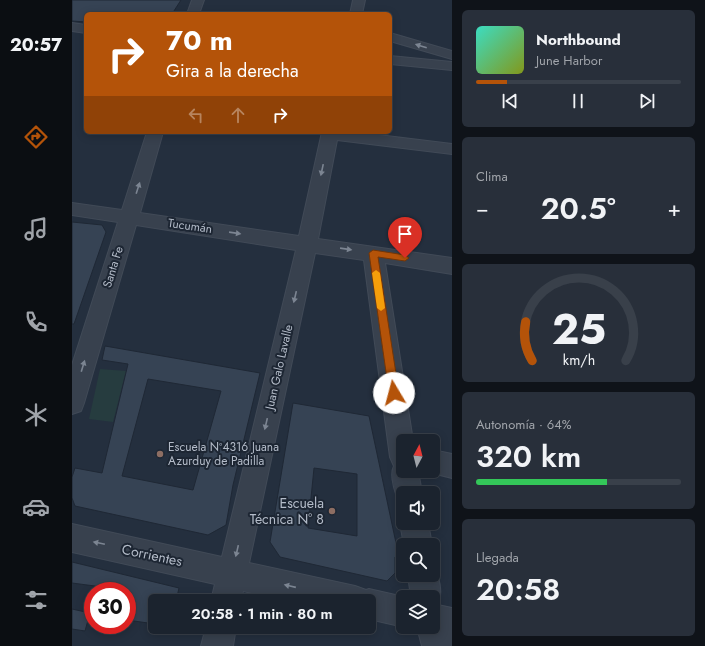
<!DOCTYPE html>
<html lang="es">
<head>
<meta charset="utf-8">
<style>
	body { margin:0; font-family:Jost,sans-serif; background:#282f3a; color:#f1f3f6; height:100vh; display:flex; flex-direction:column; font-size:15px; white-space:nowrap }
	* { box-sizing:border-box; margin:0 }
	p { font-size:13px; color:#a0a4aa }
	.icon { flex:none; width:22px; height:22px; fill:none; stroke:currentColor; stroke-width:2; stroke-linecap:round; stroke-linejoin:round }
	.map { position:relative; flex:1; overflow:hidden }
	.side { display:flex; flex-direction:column; gap:10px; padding:10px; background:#0f1319; width:253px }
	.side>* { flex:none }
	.banner { position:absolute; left:12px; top:12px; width:308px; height:122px; border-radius:6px; box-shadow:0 2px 10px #0003,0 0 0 1px #39404a; background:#b45309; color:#fff; overflow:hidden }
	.needle { width:26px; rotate:7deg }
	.fabs { position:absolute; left:324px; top:434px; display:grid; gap:8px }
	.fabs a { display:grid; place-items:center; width:44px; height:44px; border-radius:6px; background:#1b232e; box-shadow:0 2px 10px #0003,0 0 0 1px #39404a; font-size:20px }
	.speed { position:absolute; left:12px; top:582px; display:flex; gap:8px; font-size:20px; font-weight:700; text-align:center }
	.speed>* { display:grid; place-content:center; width:52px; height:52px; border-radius:50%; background:#1b232e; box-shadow:0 2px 10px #0003,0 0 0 1px #39404a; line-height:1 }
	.speed .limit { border:6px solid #d22; background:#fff; color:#111 }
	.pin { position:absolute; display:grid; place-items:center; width:34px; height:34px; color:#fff; margin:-41px -17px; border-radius:50% 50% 50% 0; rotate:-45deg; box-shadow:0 0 4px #0007 }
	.pin .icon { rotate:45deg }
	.me { position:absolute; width:44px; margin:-22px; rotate:352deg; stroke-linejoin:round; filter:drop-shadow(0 0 3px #0008) }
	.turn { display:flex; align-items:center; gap:14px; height:84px; padding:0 16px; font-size:18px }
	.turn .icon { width:52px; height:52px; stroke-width:2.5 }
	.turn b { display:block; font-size:28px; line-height:34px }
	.lanes { display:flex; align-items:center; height:38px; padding:0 16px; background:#0003; justify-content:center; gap:20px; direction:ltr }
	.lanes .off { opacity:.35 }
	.big { font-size:30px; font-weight:600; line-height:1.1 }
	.side .tile { flex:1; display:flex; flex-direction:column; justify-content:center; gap:6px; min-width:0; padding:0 14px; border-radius:6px; background:#282f3a }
	.side .dial { align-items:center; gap:0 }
	.dial svg { height:104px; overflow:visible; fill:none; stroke:#39404a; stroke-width:7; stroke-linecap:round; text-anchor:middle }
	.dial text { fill:#f1f3f6; stroke:none }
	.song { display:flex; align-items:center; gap:12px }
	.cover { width:48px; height:48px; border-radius:6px; background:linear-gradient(135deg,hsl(170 70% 55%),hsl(70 70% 35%)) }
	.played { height:4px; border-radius:2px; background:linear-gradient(90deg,#b45309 15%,#39404a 15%) }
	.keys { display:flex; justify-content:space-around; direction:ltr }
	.heat { display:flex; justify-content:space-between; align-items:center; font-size:22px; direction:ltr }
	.charge { height:6px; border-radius:3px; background:linear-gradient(90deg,#34c759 64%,#39404a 0) }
	.trip { position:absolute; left:76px; top:594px; width:228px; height:40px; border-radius:6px; background:#1b232e; box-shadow:0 2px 10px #0003,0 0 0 1px #39404a; font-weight:600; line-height:40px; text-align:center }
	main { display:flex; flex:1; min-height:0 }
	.dock { display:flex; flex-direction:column; width:72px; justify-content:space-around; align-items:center; background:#0b0e12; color:#a0a4aa }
	.dock .icon { width:28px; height:28px }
	.dock .active { color:#b45309 }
	.dock b { font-size:18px; color:#f1f3f6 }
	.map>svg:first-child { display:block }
	.green { fill:#263c3f }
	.building { fill:#364354; stroke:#1f2835; fill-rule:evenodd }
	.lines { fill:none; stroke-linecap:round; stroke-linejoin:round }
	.minor-casing { stroke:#414a57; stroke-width:2 }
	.minor { fill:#38414e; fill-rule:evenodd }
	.oneway { fill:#7c8592 }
	.route { fill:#b45309; stroke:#753606 }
	.slow { fill:#f59e0b }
	.education-dot { fill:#8d6e63; stroke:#1d2633; stroke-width:1.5 }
	.labels { text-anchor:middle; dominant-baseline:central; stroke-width:4; stroke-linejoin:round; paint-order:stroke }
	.street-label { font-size:12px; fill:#b4bcc9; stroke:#1d2633 }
	.poi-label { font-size:12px; fill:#b4bcc9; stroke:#1d2633; text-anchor:start }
	.near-poi-label { font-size:14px; fill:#b4bcc9; stroke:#1d2633; text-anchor:end }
	.near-street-label { font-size:14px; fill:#b4bcc9; stroke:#1d2633 }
</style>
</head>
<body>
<main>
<nav class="dock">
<b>20:57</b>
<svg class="icon active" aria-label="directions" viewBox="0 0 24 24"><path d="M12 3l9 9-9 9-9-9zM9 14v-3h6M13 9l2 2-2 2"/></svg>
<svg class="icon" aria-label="music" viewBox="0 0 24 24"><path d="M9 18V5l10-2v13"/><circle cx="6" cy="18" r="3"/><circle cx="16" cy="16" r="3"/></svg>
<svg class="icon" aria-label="phone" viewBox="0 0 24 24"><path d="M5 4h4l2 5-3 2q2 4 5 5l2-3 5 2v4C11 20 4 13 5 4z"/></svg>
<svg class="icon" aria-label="climate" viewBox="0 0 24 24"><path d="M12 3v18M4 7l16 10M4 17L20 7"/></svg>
<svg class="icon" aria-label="car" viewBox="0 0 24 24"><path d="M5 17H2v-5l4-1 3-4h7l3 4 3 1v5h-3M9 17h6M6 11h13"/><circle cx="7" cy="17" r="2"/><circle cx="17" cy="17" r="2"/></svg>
<svg class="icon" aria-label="filters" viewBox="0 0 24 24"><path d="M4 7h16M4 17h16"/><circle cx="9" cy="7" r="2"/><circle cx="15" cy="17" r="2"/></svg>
</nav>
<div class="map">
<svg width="380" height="646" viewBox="0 0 380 646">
	<rect width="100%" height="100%" fill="#242f3e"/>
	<path class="green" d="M28,369L54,371L41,422L17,419Z"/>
	<path class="building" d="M0,0H109L100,14H14V22L0,21Z
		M0,222L30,225L34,232L2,324H0Z
		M33,346L188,373L161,485L154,525L136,535L3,506L0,498V477L3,468L30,473L56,364L30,360ZM76,379L149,391L121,490L50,476Z
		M221,403L297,416L327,557H323V573L315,581L208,557L198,542ZM242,468L285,474V536L236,528Z
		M0,562L107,588L104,601H83V624L55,620V591H37L38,588L0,583Z
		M0,609L18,613L13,631L0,629Z"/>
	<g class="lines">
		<defs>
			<path id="minor" d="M120,0H132L127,14H115Z
				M281,0H293L290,14H278Z
				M0,23L14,25V33L0,31Z
				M318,33L380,51V59L318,41Z
				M318,56L380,62V70L318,64Z
				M75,132H91L68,213L227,236L250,132H282L380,144V154L265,140L246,239L380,258V274L313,263L341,441H331V471H346L350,493H331V504L327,502C323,492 317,476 322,466L318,457L292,260L243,253L177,563L283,586L294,590L297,589L332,597V627L297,619V601H216L171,591L169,601H139L143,584L0,552V524L150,557L224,250L64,225L12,403L9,411L0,414V365L46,222L0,215V203L50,210Z
				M361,450L380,454V478L352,471H361Z
				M331,516V523H356L360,545H332L328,523Z
				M361,564C367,576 371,592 366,605L380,608V646H350L345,627H361V597H339L336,575H361Z
				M134,627H164L161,646H129Z"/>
		</defs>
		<use href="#minor" class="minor-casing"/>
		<use href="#minor" class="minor"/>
	</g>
	<defs><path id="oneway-solid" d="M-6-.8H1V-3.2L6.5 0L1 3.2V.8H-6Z"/></defs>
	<g class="oneway">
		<use href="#oneway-solid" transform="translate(349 46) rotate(-163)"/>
		<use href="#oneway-solid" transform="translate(250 170) rotate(102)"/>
		<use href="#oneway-solid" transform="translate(66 188) rotate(-72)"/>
		<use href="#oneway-solid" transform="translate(163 233) rotate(8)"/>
		<use href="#oneway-solid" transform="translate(274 249) rotate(8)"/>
		<use href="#oneway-solid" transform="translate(223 297) rotate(103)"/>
		<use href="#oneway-solid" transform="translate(11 366) rotate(-73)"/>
		<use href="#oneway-solid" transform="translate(194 424) rotate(103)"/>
		<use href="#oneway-solid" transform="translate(27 543) rotate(-168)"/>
		<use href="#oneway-solid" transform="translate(165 551) rotate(103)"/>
		<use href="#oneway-solid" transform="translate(218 586) rotate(-167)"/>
	</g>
	<path class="route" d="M301,250L333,255L337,258L333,261L306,257L327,393L322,397L317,393L297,253Z"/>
	<path class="slow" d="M304,270L308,273L313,308L309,311L305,308L300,273Z"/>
	<g class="education-dot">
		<circle cx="88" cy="454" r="4"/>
		<circle cx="260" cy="511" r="4"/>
	</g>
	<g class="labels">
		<g class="street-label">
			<text transform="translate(118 226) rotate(8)">Tucumán</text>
			<text transform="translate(41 267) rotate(-73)">Santa Fe</text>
			<text transform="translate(207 367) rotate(-77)">Juan Galo Lavalle</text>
		</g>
		<g class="poi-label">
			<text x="96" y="447">Escuela Nº4316 Juana<tspan x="96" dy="14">Azurduy de Padilla</tspan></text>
		</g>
		<g class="near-poi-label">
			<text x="252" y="503">Escuela<tspan x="252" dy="16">Técnica N° 8</tspan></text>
		</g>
		<g class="near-street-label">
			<text transform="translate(80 555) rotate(12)">Corrientes</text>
		</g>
	</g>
</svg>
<div class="fabs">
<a><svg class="needle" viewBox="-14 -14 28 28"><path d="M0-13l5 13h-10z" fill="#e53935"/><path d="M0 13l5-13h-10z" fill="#a0a4aa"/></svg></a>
<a><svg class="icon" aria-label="sound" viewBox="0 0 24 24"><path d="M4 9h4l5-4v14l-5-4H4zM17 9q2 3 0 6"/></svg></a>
<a><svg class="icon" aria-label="search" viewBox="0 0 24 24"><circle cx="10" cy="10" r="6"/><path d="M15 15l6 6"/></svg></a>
<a><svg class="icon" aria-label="layers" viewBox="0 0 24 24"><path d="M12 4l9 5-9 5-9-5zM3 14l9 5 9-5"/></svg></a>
</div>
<div class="speed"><div class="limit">30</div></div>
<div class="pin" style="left:333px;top:258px;background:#d93025"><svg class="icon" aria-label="arrive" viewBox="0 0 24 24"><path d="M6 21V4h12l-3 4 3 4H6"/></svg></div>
<svg class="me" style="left:322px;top:393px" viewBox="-20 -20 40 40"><circle r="19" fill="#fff"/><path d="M0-13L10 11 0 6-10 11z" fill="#b45309"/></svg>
<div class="trip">20:58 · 1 min · 80 m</div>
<div class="banner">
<div class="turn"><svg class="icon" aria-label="right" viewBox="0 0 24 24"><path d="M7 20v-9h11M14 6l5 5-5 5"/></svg><div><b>70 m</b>Gira a la derecha</div></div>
<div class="lanes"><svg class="icon off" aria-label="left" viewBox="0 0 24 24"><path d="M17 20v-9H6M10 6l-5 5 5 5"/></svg><svg class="icon off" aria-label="ahead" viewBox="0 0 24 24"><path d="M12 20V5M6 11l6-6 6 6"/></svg><svg class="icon" aria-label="right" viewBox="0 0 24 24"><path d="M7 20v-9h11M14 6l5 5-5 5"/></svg></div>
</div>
</div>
<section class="side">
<div class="tile">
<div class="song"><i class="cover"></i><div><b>Northbound</b><p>June Harbor</p></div></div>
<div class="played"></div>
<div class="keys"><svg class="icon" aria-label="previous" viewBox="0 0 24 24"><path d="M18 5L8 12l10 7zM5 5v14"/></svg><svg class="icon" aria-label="pause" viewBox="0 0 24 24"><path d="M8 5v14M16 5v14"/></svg><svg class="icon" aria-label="next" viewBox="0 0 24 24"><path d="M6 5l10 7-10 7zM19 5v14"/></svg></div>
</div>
<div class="tile"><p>Clima</p>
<div class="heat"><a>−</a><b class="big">20.5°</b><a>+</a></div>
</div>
<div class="tile dial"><svg viewBox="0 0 100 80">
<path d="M14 69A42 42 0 1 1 86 69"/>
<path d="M14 69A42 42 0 0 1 9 39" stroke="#b45309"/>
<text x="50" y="56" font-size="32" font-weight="700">25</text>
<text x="50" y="72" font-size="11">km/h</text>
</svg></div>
<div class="tile"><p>Autonomía · 64%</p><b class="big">320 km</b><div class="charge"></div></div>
<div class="tile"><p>Llegada</p><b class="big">20:58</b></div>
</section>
</main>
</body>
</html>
